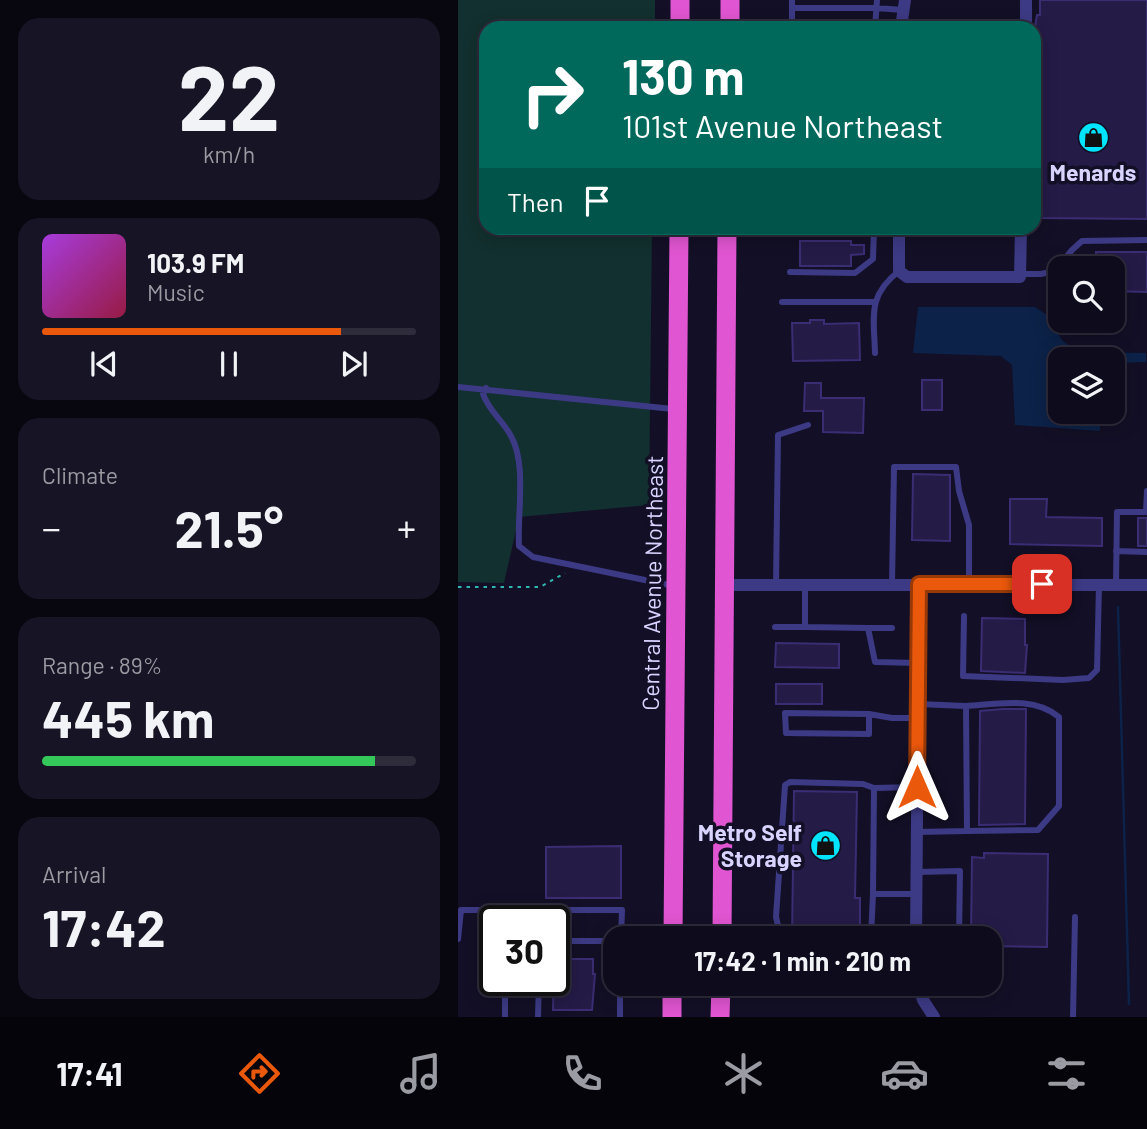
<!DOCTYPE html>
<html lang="en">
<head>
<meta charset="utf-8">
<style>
	body { margin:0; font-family:Barlow,sans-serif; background:#171425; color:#f1f3f6; height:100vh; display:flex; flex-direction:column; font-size:26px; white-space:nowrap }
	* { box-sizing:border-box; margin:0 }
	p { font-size:23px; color:#9b9ba3 }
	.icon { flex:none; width:38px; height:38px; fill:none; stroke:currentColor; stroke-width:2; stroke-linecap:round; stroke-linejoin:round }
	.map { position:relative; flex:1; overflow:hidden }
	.sheet { display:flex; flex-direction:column; gap:18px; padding:18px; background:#08060f; width:458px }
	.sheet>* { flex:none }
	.top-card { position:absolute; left:21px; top:21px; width:562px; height:214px; border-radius:21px; box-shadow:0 4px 18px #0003,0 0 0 2px #2e2b3b; background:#00695c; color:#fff; overflow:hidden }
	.fabs { position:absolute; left:590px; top:256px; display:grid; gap:14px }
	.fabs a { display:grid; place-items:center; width:77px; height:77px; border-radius:14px; background:#0e0b1c; box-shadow:0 4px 18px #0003,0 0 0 2px #2e2b3b; font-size:35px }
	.speed { position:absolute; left:21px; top:905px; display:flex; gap:14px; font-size:35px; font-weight:700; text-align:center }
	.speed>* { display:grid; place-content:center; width:91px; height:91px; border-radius:50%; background:#0e0b1c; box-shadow:0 4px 18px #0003,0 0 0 2px #2e2b3b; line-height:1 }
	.speed .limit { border:4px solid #111; border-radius:10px; background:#fff; color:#111 }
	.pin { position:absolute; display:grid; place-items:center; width:60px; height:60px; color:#fff; margin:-30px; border-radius:14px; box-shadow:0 4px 10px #0006 }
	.me { position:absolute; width:77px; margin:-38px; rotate:0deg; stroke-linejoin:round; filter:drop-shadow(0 0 5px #0008) }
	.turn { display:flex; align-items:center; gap:24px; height:147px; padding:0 28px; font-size:32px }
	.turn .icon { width:91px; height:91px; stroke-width:2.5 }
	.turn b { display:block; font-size:49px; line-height:60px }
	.then { display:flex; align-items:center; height:66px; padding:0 28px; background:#0003; gap:14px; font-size:26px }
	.big { font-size:52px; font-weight:700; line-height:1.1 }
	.sheet .widget { flex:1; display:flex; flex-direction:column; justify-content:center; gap:10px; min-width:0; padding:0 24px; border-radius:21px; background:#171425 }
	.sheet .dial { align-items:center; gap:0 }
	.dial b { font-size:91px; line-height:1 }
	.song { display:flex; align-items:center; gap:21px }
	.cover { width:84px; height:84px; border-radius:10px; background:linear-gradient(135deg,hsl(280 70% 55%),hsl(340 70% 35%)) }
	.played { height:7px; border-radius:4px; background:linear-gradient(90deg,#ea580c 80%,#2e2b3b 80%) }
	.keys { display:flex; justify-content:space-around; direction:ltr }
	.heat { display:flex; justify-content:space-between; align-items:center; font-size:38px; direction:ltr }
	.charge { height:10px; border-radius:5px; background:linear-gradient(90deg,#34c759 89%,#2e2b3b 0) }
	.trip { position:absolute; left:145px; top:926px; width:399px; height:70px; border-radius:21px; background:#0e0b1c; box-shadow:0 4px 18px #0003,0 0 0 2px #2e2b3b; font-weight:700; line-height:70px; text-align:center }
	.tabs { display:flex; height:112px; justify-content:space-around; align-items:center; background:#06040b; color:#9b9ba3 }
	.tabs .icon { width:49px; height:49px }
	.tabs .selected { color:#ea580c }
	.tabs b { font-size:32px; color:#f1f3f6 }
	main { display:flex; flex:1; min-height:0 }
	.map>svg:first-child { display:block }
	.green { fill:#12302f }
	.water { fill:#0c2248 }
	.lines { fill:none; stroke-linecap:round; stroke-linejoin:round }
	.stream { stroke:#0c2248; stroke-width:2.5 }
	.building { fill:#241b47; stroke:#3b2d73; stroke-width:2 }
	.path { stroke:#2fb8b0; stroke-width:2; stroke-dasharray:3.5 5; stroke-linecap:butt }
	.service { stroke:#3d3a85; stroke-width:6 }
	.minor { stroke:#3d3a85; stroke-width:12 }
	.trunk { stroke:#e055d1; stroke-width:19 }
	.route-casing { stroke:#983908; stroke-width:18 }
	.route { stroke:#ea580c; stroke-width:12 }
	.labels { text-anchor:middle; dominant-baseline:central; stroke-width:7; stroke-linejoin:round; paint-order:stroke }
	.poi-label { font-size:23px; font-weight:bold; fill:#d9d4ff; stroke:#130f26 }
	.street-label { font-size:23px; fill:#d9d4ff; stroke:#130f26 }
</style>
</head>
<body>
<main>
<section class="sheet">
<div class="widget dial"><b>22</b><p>km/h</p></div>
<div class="widget">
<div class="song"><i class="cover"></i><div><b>103.9 FM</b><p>Music</p></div></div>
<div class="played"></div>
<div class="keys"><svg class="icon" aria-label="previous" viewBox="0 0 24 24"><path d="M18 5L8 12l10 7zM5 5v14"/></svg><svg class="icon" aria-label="pause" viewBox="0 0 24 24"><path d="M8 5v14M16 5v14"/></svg><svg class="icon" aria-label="next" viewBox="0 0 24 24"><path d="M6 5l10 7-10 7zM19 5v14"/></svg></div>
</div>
<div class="widget"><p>Climate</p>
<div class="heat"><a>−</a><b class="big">21.5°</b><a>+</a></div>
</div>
<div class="widget"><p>Range · 89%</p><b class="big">445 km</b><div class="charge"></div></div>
<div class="widget"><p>Arrival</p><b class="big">17:42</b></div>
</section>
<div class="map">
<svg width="689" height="1017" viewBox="0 0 689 1017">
	<rect width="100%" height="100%" fill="#130f26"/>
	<path class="green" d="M0,0H197V28H28V228H194L191,505L61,517L46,583L0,582Z"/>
	<path class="water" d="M460,307H577L589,315L604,340L619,352L688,353V362L655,363L654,359H602V411H641L642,431L557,425L554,365L543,356L455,353Z"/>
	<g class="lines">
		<path class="stream" d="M660,607L671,1004"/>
	</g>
	<path class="building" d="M582,0H689V219L582,218V57H579V50H576V32L579,15H582Z
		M342,241H393V245H406V254L393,255V266H342Z
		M638,252H689V292L654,291V268H638Z
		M352,320H366V324L401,323L402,360L335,361L334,323H352Z
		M464,380H484V410H464Z
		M347,383H363V398H406L405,433L365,432V411H346Z
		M455,474L492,475V541L454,540Z
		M552,499H589L588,517L644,518V546L552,544Z
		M680,518H689V546H680Z
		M524,618L567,619V645H569L567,673L523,671Z
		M318,643L381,644V668L317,667Z
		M318,684H364V704H318Z
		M545,709H568L567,824L521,825L522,711Z
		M336,791L399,792L397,898H402V938H334Z
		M163,846V898H88V847Z
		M526,853L590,854L589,947L532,946V938H513L514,857L526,858Z
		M96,959H135V974H137L134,1010H95Z"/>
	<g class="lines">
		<path class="path" d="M0,587H82L107,573"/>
		<path class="service" d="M334,8H418L445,10
			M334,28V0
			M417,28L419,0
			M332,272L397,273L415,259L416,230
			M562,274H583L597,271L614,250L624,241L689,240
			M324,302H417
			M417,353C416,316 409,296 441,271
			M0,387L215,409
			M28,388L25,394C31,411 45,421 53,436C69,464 59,514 61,546L75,557L216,586
			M658,551L689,552
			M434,584L436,467H498L501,491L511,525V584
			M318,585L320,435L350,425
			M347,585V627L410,628L417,662L460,663
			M658,585L659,512H688L689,491
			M506,616L505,676L605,680L631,678L639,670L641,585
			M317,627H347
			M410,628H434
			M508,706C539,704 576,696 601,717V806L580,830L509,831
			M411,714V734L328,733L327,713L411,714L434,718H460
			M459,832L509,831L508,706L460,704
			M459,872L502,871L501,938
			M458,894H415L416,788L459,787
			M81,920V910
			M323,938L318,917L327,785L332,782L405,784L416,788
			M413,938L415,894
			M0,939L3,910H164L163,938
			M96,941H158
			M329,984L332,987H401L408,984
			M47,1017V980
			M80,1017L81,980
			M162,1017V984
			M615,1017L617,917"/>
		<path class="minor" d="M443,28L447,0
			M568,28V0
			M441,228V271L449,277H562L563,228
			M267,585H689
			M458,938L461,584
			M460,984L465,1000L476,1017"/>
		<path class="trunk" d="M222,28V0
			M272,28V0
			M215,938L221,228
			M264,938L269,228
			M214,1017V984
			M262,1017L263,984"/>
	</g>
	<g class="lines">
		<defs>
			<path id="route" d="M459,787L461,584H584"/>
		</defs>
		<use href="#route" class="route-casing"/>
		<use href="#route" class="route"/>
	</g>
	<defs>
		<symbol id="shop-disc" viewBox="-11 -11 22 22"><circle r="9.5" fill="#00e5ff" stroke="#130f26"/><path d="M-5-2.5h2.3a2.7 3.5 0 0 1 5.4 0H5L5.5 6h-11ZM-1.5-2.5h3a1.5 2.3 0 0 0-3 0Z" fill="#111"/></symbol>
	</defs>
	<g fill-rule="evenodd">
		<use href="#shop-disc" x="618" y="120" width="35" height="35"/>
		<use href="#shop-disc" x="350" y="828" width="35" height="35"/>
	</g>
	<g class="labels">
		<g class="poi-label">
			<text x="635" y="172">Menards</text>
			<text x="344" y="832" text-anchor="end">Metro Self<tspan x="344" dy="26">Storage</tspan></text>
		</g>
		<g class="street-label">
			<text transform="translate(194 583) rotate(-89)">Central Avenue Northeast</text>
		</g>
	</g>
</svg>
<div class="fabs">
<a><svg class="icon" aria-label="search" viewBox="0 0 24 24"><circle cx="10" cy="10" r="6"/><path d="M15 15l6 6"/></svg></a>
<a><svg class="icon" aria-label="layers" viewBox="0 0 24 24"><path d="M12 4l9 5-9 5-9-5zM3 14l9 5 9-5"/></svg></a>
</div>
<div class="speed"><div class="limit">30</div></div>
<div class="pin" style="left:584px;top:584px;background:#d93025"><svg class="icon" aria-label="arrive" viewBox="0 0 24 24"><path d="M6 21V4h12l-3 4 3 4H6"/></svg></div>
<svg class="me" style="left:459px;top:787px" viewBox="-20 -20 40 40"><path d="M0-17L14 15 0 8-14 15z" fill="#ea580c" stroke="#fff" stroke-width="4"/></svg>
<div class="trip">17:42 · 1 min · 210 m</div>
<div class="top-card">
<div class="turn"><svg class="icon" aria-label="right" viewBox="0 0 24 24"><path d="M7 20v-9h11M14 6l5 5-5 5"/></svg><div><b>130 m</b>101st Avenue Northeast</div></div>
<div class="then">Then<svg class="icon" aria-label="arrive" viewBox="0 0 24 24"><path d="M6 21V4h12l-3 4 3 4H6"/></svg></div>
</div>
</div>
</main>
<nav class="tabs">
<b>17:41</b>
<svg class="icon selected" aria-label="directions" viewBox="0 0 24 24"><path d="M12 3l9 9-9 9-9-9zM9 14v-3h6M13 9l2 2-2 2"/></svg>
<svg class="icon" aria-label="music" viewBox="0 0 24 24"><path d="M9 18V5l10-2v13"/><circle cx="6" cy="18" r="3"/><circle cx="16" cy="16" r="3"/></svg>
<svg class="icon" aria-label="phone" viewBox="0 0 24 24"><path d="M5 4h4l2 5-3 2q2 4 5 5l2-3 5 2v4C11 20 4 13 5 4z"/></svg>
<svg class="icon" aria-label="climate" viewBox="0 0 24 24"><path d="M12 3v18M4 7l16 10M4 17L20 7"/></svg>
<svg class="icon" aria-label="car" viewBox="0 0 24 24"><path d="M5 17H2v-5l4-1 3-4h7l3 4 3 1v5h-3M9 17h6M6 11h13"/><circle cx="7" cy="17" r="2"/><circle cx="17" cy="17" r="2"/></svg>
<svg class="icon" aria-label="filters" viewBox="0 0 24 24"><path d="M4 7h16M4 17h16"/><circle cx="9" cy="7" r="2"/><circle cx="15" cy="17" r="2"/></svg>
</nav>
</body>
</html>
